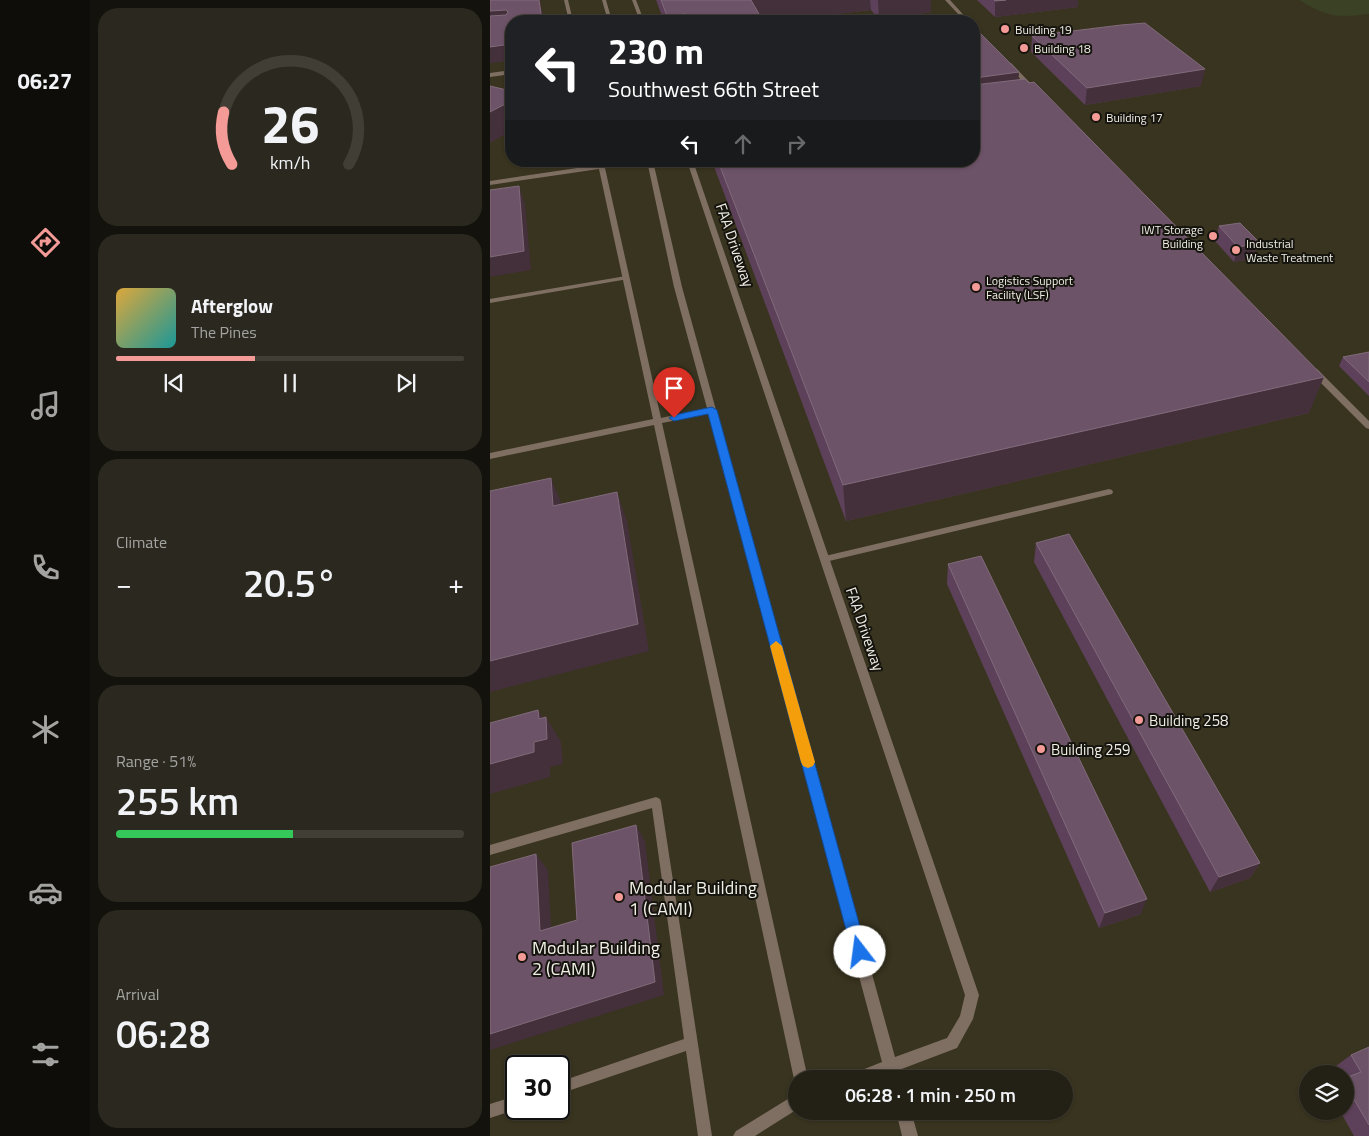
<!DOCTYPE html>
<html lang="en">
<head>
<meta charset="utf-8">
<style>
	body { margin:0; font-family:"Titillium Web",sans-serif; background:#2b291f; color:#f1f3f6; height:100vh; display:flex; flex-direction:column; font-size:19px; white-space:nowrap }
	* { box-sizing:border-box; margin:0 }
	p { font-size:16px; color:#a3a3a1 }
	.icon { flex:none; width:28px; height:28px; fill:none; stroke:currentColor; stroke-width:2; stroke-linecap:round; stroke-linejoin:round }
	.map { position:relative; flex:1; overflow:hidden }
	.details { display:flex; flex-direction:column; gap:8px; padding:8px; background:#13120c; width:400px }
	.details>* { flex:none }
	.hud { position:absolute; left:15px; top:15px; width:475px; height:152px; border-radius:20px; box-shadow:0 1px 4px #0004,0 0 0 1px #403e35; background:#202124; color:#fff; overflow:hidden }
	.tools { position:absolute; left:809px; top:1065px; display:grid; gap:10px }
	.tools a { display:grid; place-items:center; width:55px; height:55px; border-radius:50%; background:#232116; box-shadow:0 1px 4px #0004,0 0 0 1px #403e35; font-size:25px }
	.speed { position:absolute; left:15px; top:1055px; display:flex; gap:10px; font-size:25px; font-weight:700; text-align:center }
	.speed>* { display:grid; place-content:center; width:65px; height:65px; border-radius:50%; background:#232116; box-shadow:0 1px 4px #0004,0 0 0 1px #403e35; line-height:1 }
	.speed .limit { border:2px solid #111; border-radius:8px; background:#fff; color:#111 }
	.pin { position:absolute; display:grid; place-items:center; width:42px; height:42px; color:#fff; margin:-51px -21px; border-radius:50% 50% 50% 0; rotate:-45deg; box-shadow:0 0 5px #0007 }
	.pin .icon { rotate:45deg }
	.me { position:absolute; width:55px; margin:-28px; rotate:345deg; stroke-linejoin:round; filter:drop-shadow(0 0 4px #0008) }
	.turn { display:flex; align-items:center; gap:18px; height:105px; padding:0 20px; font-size:22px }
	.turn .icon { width:65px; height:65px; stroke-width:2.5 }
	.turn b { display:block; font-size:35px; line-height:42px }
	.lanes { display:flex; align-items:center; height:48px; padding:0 20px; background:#0003; justify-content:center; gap:25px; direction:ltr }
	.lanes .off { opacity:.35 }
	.big { font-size:38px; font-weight:600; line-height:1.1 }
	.details .tile { flex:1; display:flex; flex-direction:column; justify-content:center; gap:8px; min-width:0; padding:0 18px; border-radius:20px; background:#2b291f }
	.details .dial { align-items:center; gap:0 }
	.dial svg { height:130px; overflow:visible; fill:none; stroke:#403e35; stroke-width:7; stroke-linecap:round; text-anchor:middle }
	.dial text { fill:#f1f3f6; stroke:none }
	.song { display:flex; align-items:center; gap:15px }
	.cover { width:60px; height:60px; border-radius:8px; background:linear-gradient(135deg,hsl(40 70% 55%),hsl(180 70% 35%)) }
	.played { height:5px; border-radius:2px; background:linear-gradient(90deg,#f59b97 40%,#403e35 40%) }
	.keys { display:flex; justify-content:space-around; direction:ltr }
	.heat { display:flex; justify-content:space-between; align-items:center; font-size:28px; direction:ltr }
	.charge { height:8px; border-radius:4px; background:linear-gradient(90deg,#34c759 51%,#403e35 0) }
	.trip { position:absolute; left:298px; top:1070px; width:285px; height:50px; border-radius:25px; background:#232116; box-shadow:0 1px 4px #0004,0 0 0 1px #403e35; font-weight:600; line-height:50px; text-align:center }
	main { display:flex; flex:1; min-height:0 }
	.menu { display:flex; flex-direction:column; width:90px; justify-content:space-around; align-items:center; background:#0e0d09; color:#a3a3a1 }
	.menu .icon { width:35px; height:35px }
	.menu .on { color:#f59b97 }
	.menu b { font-size:22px; color:#f1f3f6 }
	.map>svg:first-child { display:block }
	.built { fill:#39341f; fill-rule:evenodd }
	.green { fill:#3a4124 }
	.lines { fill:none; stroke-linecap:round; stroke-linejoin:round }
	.lane { fill:#7f6f63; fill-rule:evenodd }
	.street { fill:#7f6f63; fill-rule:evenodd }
	.wall { fill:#5d4059 }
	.shaded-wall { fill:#44303b }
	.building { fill:#6d5368; stroke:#816b7b }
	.route { fill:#1a73e8; stroke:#114b97 }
	.slow { fill:#f59e0b }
	.poi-dot { fill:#f59b97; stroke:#16140e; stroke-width:2 }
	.labels { text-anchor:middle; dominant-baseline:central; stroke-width:4; stroke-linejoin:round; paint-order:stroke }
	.far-poi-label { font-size:12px; fill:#f0eee5; stroke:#16140e; text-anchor:start }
	.street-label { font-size:15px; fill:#f0eee5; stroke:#16140e }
	.poi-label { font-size:15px; fill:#f0eee5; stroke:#16140e; text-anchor:start }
	.near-poi-label { font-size:18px; fill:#f0eee5; stroke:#16140e; text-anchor:start }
</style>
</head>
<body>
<main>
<nav class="menu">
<b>06:27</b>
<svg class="icon on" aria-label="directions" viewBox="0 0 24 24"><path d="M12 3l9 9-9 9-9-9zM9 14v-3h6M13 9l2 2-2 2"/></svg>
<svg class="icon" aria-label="music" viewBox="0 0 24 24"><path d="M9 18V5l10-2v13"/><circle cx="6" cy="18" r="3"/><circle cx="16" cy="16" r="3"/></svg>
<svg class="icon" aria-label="phone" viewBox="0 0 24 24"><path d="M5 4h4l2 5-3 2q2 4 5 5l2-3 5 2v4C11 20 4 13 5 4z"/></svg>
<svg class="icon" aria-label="climate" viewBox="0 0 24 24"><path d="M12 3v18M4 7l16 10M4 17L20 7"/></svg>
<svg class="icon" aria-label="car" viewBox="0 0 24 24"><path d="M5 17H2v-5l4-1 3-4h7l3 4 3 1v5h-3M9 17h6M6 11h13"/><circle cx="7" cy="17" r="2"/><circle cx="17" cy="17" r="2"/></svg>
<svg class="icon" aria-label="filters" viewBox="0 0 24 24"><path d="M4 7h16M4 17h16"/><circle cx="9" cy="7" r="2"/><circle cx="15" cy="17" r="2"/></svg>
</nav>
<section class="details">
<div class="tile dial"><svg viewBox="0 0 100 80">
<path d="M14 69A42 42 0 1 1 86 69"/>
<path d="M14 69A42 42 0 0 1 9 37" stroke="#f59b97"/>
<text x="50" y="56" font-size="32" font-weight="700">26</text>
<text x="50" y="72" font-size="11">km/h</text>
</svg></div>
<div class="tile">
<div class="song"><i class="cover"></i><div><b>Afterglow</b><p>The Pines</p></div></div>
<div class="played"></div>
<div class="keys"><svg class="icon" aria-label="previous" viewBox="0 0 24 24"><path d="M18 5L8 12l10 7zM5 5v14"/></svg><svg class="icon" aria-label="pause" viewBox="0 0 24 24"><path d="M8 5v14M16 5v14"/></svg><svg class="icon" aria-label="next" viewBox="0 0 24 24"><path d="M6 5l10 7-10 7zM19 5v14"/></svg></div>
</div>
<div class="tile"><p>Climate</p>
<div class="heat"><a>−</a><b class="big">20.5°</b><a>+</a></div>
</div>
<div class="tile"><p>Range · 51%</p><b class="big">255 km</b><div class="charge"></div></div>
<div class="tile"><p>Arrival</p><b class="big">06:28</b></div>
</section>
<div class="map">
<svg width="879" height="1136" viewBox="0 0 879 1136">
	<rect width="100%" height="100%" fill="#2f2c1e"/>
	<path class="built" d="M0,0H879V1136H0ZM21,21H484V161H21ZM26,1066H69V1109H26ZM818,1074H855V1111H818ZM306,1079H574V1111H306Z"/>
	<path class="green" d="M809,0H879V14C847,18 837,17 809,0Z"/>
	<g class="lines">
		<path class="lane" d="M74,0H78L83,21H79Z
			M142,0H146L154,21H150Z
			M136,276L138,277V279L0,303V299Z
			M619,489L622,490L623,492L622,494L335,562L331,559L335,556Z
			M166,797L170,799L171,802L222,1136H208L196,1051L69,1094V1082L194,1039L162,808L0,855V845Z
			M26,1096V1109H28L0,1118V1104Z"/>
		<path class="street" d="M112,0H116L122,21H118Z
			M455,0H460L479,21H475L472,19L439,21L441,20L470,16Z
			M517,63H521L544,87V89H540L517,65Z
			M21,70V74L0,77V73Z
			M134,161H151L115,168L171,418L217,408L184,287L157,161H163L192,287L405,1057L457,1038L470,1016L475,995L197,161H203L489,995L483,1019L467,1048L409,1070L411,1079H397L396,1075L387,1079H360L362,1074L392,1062L218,414L172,423L318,1079H306V1084L304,1079L164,425L0,459V453L163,419L109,169L0,185V181Z
			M824,368L827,369L879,421V429L876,428L821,373V369Z
			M306,1094V1110L265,1136H243L246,1131Z
			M406,1111H421L428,1136H412Z"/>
	</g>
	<path class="wall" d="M166,0H441V12L389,20L381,10L285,21H174Z
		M487,0H588V7L505,17Z
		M542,36L711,86L595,105L541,52Z
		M528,80L819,413L356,521L222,161H484Z
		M729,226L768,241L764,255L762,256L761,259L744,262L725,241Z
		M879,352V396L849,366L853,357Z
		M546,543L770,863L760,878L720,892L544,562Z
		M458,564L651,914L609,928L457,584Z
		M879,1047V1136H864L850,1111H855V1074H851L846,1066L861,1055Z"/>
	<path class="shaded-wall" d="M49,0H50L54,21H52Z
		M259,0H380L381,10L285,21H261Z
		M388,0H441V12L389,20Z
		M516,0H588V7L505,17V1Z
		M16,10L21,25L0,27V11Z
		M195,14L197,21H178L177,16Z
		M21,44V61L0,63V47Z
		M715,69L711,86L595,105L597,88Z
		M529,72L527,104L484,85L485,78Z
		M21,101V131L0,143V112Z
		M29,186L35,204L41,270L0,277V257Z
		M768,241L764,255L762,256L761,259L744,262L748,247L763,242Z
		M834,377L819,413L356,521L353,485Z
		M61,478L73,507L63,506Z
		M127,492L137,521L159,651L0,692V661Z
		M48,710L56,724V717L71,742L73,764L60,767V777L0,794V764L44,742L49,719Z
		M146,825L155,841L174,995L0,1050V1034L165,982Z
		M46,854L58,870L62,946L50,931Z
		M770,863L760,878L720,892L729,877Z
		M657,899L651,914L609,928L615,913Z"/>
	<path class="building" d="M0,0H49L52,21H21V44L0,47V16L16,15L18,12L16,10L0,11Z
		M171,0H261L273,21H199L195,14L177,16Z
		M504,0H516L505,1Z
		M655,23L715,69L597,88L542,36L631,25Z
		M484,30H487L529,72L485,78L484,85L535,79L539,83L544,82L834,377L353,485L228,161H484Z
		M0,86L21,91V101L0,112Z
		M29,186L34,251L0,257V190Z
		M750,223L768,241L763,242L765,244L748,247L729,226Z
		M879,352V382L853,357Z
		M61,478L63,506L127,492L148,624L0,661V491Z
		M579,534L770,863L729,877L546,543Z
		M491,556L657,899L615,913L458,564Z
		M48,710L49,719L56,717L57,739L44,742V752L0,764V723Z
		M146,825L165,982L0,1034V867L46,854L50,931L87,920L82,843Z
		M879,1047V1125L855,1084V1078L871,1072L861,1055Z"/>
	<path class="route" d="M222,407L227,410L377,952L375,958L370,960L364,958L362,952L218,414L184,421L179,418L184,415Z"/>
	<path class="slow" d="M286,641L292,646L325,762L323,766L318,768L313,766L311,762L280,646Z"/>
	<g class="poi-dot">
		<circle cx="515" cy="29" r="5"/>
		<circle cx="534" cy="48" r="5"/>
		<circle cx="606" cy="117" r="5"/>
		<circle cx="723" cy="236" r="5"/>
		<circle cx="746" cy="250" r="5"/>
		<circle cx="486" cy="287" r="5"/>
		<circle cx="649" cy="720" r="5"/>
		<circle cx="551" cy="749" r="5"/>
		<circle cx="129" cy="897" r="5"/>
		<circle cx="32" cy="957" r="5"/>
	</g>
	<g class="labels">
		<g class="far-poi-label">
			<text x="525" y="29">Building 19</text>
			<text x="544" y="48">Building 18</text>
			<text x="616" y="117">Building 17</text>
			<text x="713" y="229" text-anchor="end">IWT Storage<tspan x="713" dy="14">Building</tspan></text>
			<text x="756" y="243">Industrial<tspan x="756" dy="14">Waste Treatment</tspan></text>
			<text x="496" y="280">Logistics Support<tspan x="496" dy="14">Facility (LSF)</tspan></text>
		</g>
		<g class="street-label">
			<text transform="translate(245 245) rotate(71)">FAA Driveway</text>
			<text transform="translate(375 629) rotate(71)">FAA Driveway</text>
		</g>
		<g class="poi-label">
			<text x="659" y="720">Building 258</text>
			<text x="561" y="749">Building 259</text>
		</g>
		<g class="near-poi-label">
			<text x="139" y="887">Modular Building<tspan x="139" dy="21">1 (CAMI)</tspan></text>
			<text x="42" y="947">Modular Building<tspan x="42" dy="21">2 (CAMI)</tspan></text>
		</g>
	</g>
</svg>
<div class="tools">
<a><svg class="icon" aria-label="layers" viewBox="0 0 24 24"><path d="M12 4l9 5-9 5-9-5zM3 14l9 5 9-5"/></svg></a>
</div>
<div class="speed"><div class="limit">30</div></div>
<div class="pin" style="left:184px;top:418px;background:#d93025"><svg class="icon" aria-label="arrive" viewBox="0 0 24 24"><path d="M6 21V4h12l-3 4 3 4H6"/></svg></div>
<svg class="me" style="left:370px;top:952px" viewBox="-20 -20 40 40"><circle r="19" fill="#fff"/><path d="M0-13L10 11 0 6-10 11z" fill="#1a73e8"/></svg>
<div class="trip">06:28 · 1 min · 250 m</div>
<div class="hud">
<div class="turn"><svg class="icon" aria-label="left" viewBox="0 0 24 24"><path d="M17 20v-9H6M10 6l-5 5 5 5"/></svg><div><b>230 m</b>Southwest 66th Street</div></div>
<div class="lanes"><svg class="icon" aria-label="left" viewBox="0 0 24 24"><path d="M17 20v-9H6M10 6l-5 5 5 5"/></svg><svg class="icon off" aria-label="ahead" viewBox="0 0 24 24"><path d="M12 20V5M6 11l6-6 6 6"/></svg><svg class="icon off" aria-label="right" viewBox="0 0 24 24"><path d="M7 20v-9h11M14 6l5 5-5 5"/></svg></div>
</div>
</div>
</main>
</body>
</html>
